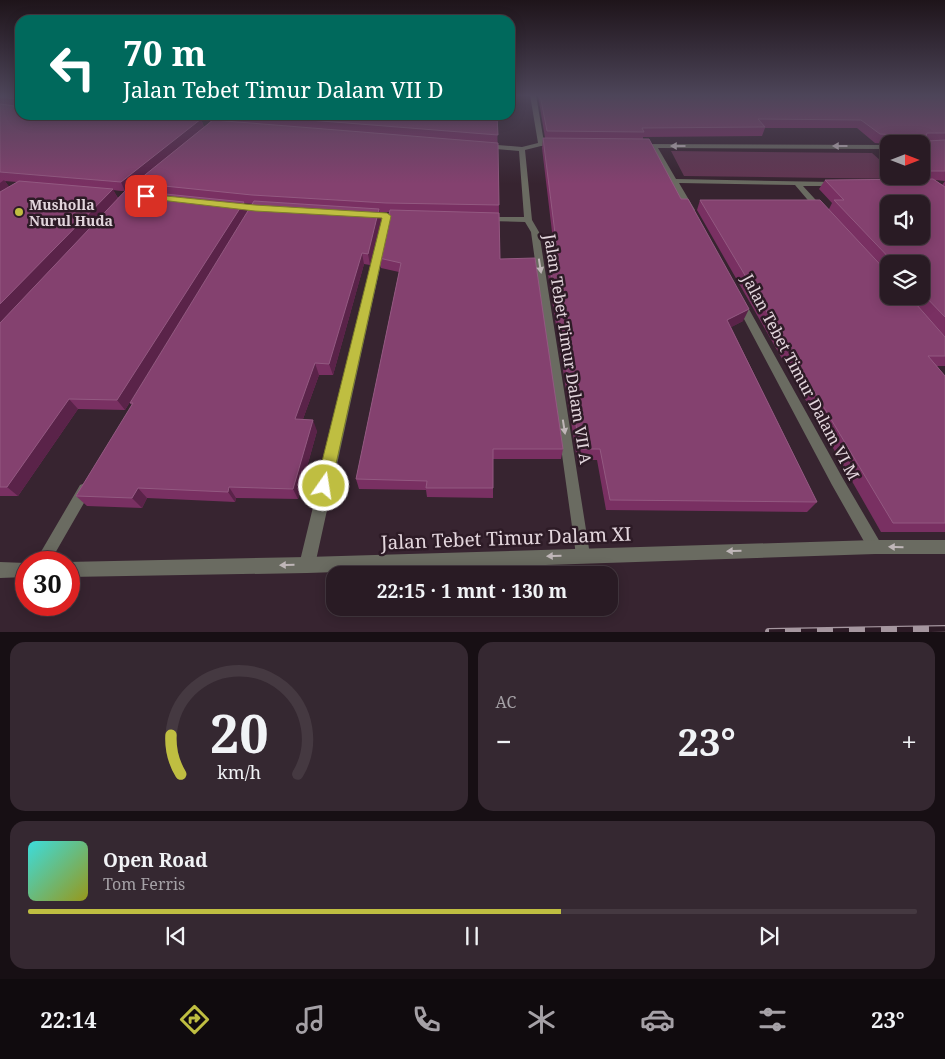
<!DOCTYPE html>
<html lang="id">
<head>
<meta charset="utf-8">
<style>
	body { margin:0; font-family:"Noto Serif",serif; background:#352831; color:#f1f3f6; height:100vh; display:flex; flex-direction:column; font-size:19px; white-space:nowrap }
	* { box-sizing:border-box; margin:0 }
	p { font-size:16px; color:#a5a1a6 }
	.icon { flex:none; width:28px; height:28px; fill:none; stroke:currentColor; stroke-width:2; stroke-linecap:round; stroke-linejoin:round }
	.map { position:relative; height:632px; overflow:hidden }
	.details { display:flex; flex-direction:column; gap:10px; padding:10px; background:#170f14; flex:1 }
	.details>* { flex:none }
	.hud { position:absolute; left:15px; top:15px; width:500px; height:105px; border-radius:15px; box-shadow:0 2px 12px #0003,0 0 0 1px #453941; background:#00695c; color:#fff; overflow:hidden }
	.needle { width:32px; rotate:90deg }
	.tools { position:absolute; left:880px; top:135px; display:grid; gap:10px }
	.tools a { display:grid; place-items:center; width:50px; height:50px; border-radius:10px; background:#291b24; box-shadow:0 2px 12px #0003,0 0 0 1px #453941; font-size:25px }
	.speed { position:absolute; left:15px; top:551px; display:flex; gap:10px; font-size:25px; font-weight:700; text-align:center }
	.speed>* { display:grid; place-content:center; width:65px; height:65px; border-radius:50%; background:#291b24; box-shadow:0 2px 12px #0003,0 0 0 1px #453941; line-height:1 }
	.speed .limit { border:8px solid #d22; background:#fff; color:#111 }
	.pin { position:absolute; display:grid; place-items:center; width:42px; height:42px; color:#fff; margin:-21px; border-radius:10px; box-shadow:0 2px 8px #0006 }
	.me { position:absolute; width:55px; margin:-28px; rotate:13deg; stroke-linejoin:round; filter:drop-shadow(0 0 4px #0008) }
	.turn { display:flex; align-items:center; gap:18px; height:105px; padding:0 25px; font-size:22px }
	.turn .icon { width:65px; height:65px; stroke-width:2.5 }
	.turn b { display:block; font-size:35px; line-height:42px }
	.big { font-size:38px; font-weight:700; line-height:1.1 }
	.details .card { flex:1; display:flex; flex-direction:column; justify-content:center; gap:8px; min-width:0; padding:0 18px; border-radius:15px; background:#352831 }
	.details .dial { align-items:center; gap:0 }
	.dial svg { height:130px; overflow:visible; fill:none; stroke:#453941; stroke-width:7; stroke-linecap:round; text-anchor:middle }
	.dial text { fill:#f1f3f6; stroke:none }
	.song { display:flex; align-items:center; gap:15px }
	.cover { width:60px; height:60px; border-radius:8px; background:linear-gradient(135deg,hsl(180 70% 55%),hsl(60 70% 35%)) }
	.played { height:5px; border-radius:2px; background:linear-gradient(90deg,#bfbe41 60%,#453941 60%) }
	.keys { display:flex; justify-content:space-around; direction:ltr }
	.heat { display:flex; justify-content:space-between; align-items:center; font-size:28px; direction:ltr }
	.details .tiles { flex:1; display:grid; gap:10px; grid-template-columns:1fr 1fr }
	.card:last-child { grid-column:span 2 }
	.trip { position:absolute; left:326px; top:566px; width:292px; height:50px; border-radius:15px; background:#291b24; box-shadow:0 2px 12px #0003,0 0 0 1px #453941; font-weight:700; line-height:50px; text-align:center }
	.menu { display:flex; height:80px; justify-content:space-around; align-items:center; background:#100b0e; color:#a5a1a6 }
	.menu .icon { width:35px; height:35px }
	.menu .selected { color:#bfbe41 }
	.menu b { font-size:22px; color:#f1f3f6 }
	.map>svg:first-child { display:block }
	.green { fill:#623551 }
	.lines { fill:none; stroke-linecap:round; stroke-linejoin:round }
	.minor { fill:#6a6b61; fill-rule:evenodd }
	.tertiary { fill:#6a6b61; fill-rule:evenodd }
	.rail-casing { stroke:#a5969f; stroke-width:8 }
	.rail { stroke:#2d1b26; stroke-width:5.5; stroke-dasharray:16; stroke-linecap:butt }
	.wall { fill:#793062; fill-rule:evenodd }
	.shaded-wall { fill:#5a2349 }
	.building { fill:#84416f; stroke:#935981; fill-rule:evenodd }
	.oneway { fill:#bfb6b8 }
	.route { fill:#bfbe41; stroke:#7c7c2a }
	.poi-dot { fill:#bfbe41; stroke:#2d1b26; stroke-width:2 }
	.labels { text-anchor:middle; dominant-baseline:central; stroke-width:5; stroke-linejoin:round; paint-order:stroke }
	.far-poi-label { font-size:14px; font-weight:bold; fill:#e3d6dd; stroke:#2d1b26; text-anchor:start }
	.street-label { font-size:16px; fill:#e3d6dd; stroke:#2d1b26 }
	.near-street-label { font-size:19px; fill:#e3d6dd; stroke:#2d1b26 }
</style>
</head>
<body>
<div class="map">
<svg width="945" height="632" viewBox="0 0 945 632">
	<rect width="100%" height="100%" fill="#372430"/>
	<path class="green" d="M671,151L872,153L889,168V176H898L901,179L684,176Z"/>
	<g class="lines">
		<path class="minor" d="M530,95H536L544,142H555L558,144L555,146H541L525,150L532,220L539,232L590,555L588,560L583,562L578,560L576,555L531,232L525,222L487,221L483,219L487,217H524L519,151L485,148L482,146L485,144L522,147L538,143Z
			M640,144L889,145V149L658,148L676,179L834,182L838,184L834,186H803L825,210L821,212H818L795,185L679,183L695,210L691,212L687,210L651,148L638,147V145Z
			M144,176L151,178L126,202H120V198Z
			M364,213L402,214L406,216L402,218H391L315,565L312,570L307,573L302,570L299,565L383,218L364,217Z
			M740,299L745,302L842,477L880,542L882,547L880,552L875,554L870,552L832,485L735,302Z
			M85,483L90,485L92,489L50,562H35L80,485Z"/>
		<path class="tertiary" d="M875,540H945V554H875L307,573L69,577V562H66L307,557Z
			M0,562L26,563V577L0,578Z"/>
		<defs>
			<path id="rail" d="M769,632L945,629"/>
		</defs>
		<use href="#rail" class="rail-casing"/>
		<use href="#rail" class="rail"/>
	</g>
	<path class="wall" d="M0,95H20V115H497L500,259L563,449L561,459H493V498L427,497L426,490L359,489L356,479L399,272L381,268L379,258L390,212H379L381,220L370,265L364,264L333,375H319L303,419L317,431L298,499L236,498L235,502L147,498L142,508L87,506L76,496L132,405L130,403L253,204L244,203L247,212L125,410L78,409L18,496H0ZM201,119L211,120H212L204,127ZM5,181L17,182L9,187ZM135,183L139,191L127,190ZM113,190L121,191H125L118,198Z
		M538,95H945V181L935,180L942,185L945,181V366H937L945,376V532H881L697,210L700,200L829,209L832,203L819,189L825,180L919,179L916,176H921V144H889V155L884,151L888,144L875,143L857,128H765L762,136L643,137V139L743,321L731,327L817,502L807,512L606,510L597,460H577L547,268L548,257H555L542,148L543,138H545ZM889,264H921V296H889Z"/>
	<path class="shaded-wall" d="M201,119L204,127L125,191L121,182Z
		M4,180L11,189L0,196V183Z
		M113,189L118,199L0,323V304Z
		M244,202L247,212L125,410L117,400Z
		M379,209L381,220L370,265L368,254Z
		M362,253L364,264L333,375L329,364Z
		M749,309L743,321L722,332L727,320Z
		M315,363L319,375L299,430L295,419Z
		M69,399L78,409L18,496L7,487Z
		M313,420L317,431L298,499L293,489Z
		M229,487L236,498L235,502L228,492Z
		M138,488L147,498L142,508L132,498Z"/>
	<path class="building" d="M0,95H20V115H150L201,119L121,182L0,172V104L15,106L17,104V99L0,97Z
		M540,95H945V133H927L925,139L927,141L945,140V171H927L921,166V144H892L890,142L896,141V135L880,134L861,120L758,119L765,127L642,128L644,132L547,131Z
		M246,115H497L498,135Z
		M213,120L498,143L499,205L386,203L252,195L135,183Z
		M543,138L649,139L681,199H688L749,309L727,320L817,502L610,500L600,449H580L548,257H558Z
		M933,179L945,187V317L921,292V264H895L834,200H844L825,180ZM889,204H921V236H889Z
		M19,181L113,189L0,304V192Z
		M126,190L244,202L117,400L69,399L7,487H0V323Z
		M700,200H820L889,274V296H909L945,337V356H928L945,376V523H893Z
		M254,201L379,209L368,254L362,253L329,364L315,363L295,419L313,420L293,489L229,487L228,492L138,488L132,498L76,496L133,403H130Z
		M390,210L499,213L500,259L535,258L563,449H493V488H426L427,481L356,479L401,263L379,258Z"/>
	<defs><path id="oneway-solid" d="M-6-.8H1V-3.2L6.5 0L1 3.2V.8H-6Z" transform="scale(1.25)"/></defs>
	<g class="oneway">
		<use href="#oneway-solid" transform="translate(678 146) rotate(-180)"/>
		<use href="#oneway-solid" transform="translate(840 146) rotate(-180)"/>
		<use href="#oneway-solid" transform="translate(540 266) rotate(81)"/>
		<use href="#oneway-solid" transform="translate(564 427) rotate(81)"/>
		<use href="#oneway-solid" transform="translate(896 547) rotate(-179)"/>
		<use href="#oneway-solid" transform="translate(734 551) rotate(178)"/>
		<use href="#oneway-solid" transform="translate(554 556) rotate(178)"/>
		<use href="#oneway-solid" transform="translate(287 565) rotate(179)"/>
	</g>
	<linearGradient id="sky" x2="0" y2="1"><stop stop-color="#1e141a"/><stop offset="0.52" stop-color="#4d4559"/><stop offset="1" stop-color="#4d4559" stop-opacity="0"/></linearGradient>
	<rect width="945" height="184" fill="url(#sky)"/>
	<path class="route" d="M146,194L255,205L387,213L391,216L330,491L324,493L319,491L316,486L382,218L255,211L143,198V195Z"/>
	<circle class="poi-dot" cx="19" cy="212" r="5"/>
	<g class="labels">
		<g class="far-poi-label">
			<text x="29" y="204">Musholla<tspan x="29" dy="16">Nurul Huda</tspan></text>
		</g>
		<g class="street-label">
			<text transform="translate(568 349) rotate(81)">Jalan Tebet Timur Dalam VII A</text>
			<text transform="translate(801 377) rotate(62)">Jalan Tebet Timur Dalam VI M</text>
		</g>
		<g class="near-street-label">
			<text transform="translate(506 538) rotate(-2)">Jalan Tebet Timur Dalam XI</text>
		</g>
	</g>
</svg>
<div class="tools">
<a><svg class="needle" viewBox="-14 -14 28 28"><path d="M0-13l5 13h-10z" fill="#e53935"/><path d="M0 13l5-13h-10z" fill="#a5a1a6"/></svg></a>
<a><svg class="icon" aria-label="sound" viewBox="0 0 24 24"><path d="M4 9h4l5-4v14l-5-4H4zM17 9q2 3 0 6"/></svg></a>
<a><svg class="icon" aria-label="layers" viewBox="0 0 24 24"><path d="M12 4l9 5-9 5-9-5zM3 14l9 5 9-5"/></svg></a>
</div>
<div class="speed"><div class="limit">30</div></div>
<div class="pin" style="left:146px;top:196px;background:#d93025"><svg class="icon" aria-label="arrive" viewBox="0 0 24 24"><path d="M6 21V4h12l-3 4 3 4H6"/></svg></div>
<svg class="me" style="left:324px;top:486px" viewBox="-20 -20 40 40"><circle r="17" fill="#bfbe41" stroke="#fff" stroke-width="3"/><path d="M0-11L8 9 0 5-8 9z" fill="#fff"/></svg>
<div class="trip">22:15 · 1 mnt · 130 m</div>
<div class="hud">
<div class="turn"><svg class="icon" aria-label="left" viewBox="0 0 24 24"><path d="M17 20v-9H6M10 6l-5 5 5 5"/></svg><div><b>70 m</b>Jalan Tebet Timur Dalam VII D</div></div>
</div>
</div>
<section class="details">
<div class="tiles">
<div class="card dial"><svg viewBox="0 0 100 80">
<path d="M14 69A42 42 0 1 1 86 69"/>
<path d="M14 69A42 42 0 0 1 8 45" stroke="#bfbe41"/>
<text x="50" y="56" font-size="32" font-weight="700">20</text>
<text x="50" y="72" font-size="11">km/h</text>
</svg></div>
<div class="card"><p>AC</p>
<div class="heat"><a>−</a><b class="big">23°</b><a>+</a></div>
</div>
<div class="card">
<div class="song"><i class="cover"></i><div><b>Open Road</b><p>Tom Ferris</p></div></div>
<div class="played"></div>
<div class="keys"><svg class="icon" aria-label="previous" viewBox="0 0 24 24"><path d="M18 5L8 12l10 7zM5 5v14"/></svg><svg class="icon" aria-label="pause" viewBox="0 0 24 24"><path d="M8 5v14M16 5v14"/></svg><svg class="icon" aria-label="next" viewBox="0 0 24 24"><path d="M6 5l10 7-10 7zM19 5v14"/></svg></div>
</div>
</div>
</section>
<nav class="menu">
<b>22:14</b>
<svg class="icon selected" aria-label="directions" viewBox="0 0 24 24"><path d="M12 3l9 9-9 9-9-9zM9 14v-3h6M13 9l2 2-2 2"/></svg>
<svg class="icon" aria-label="music" viewBox="0 0 24 24"><path d="M9 18V5l10-2v13"/><circle cx="6" cy="18" r="3"/><circle cx="16" cy="16" r="3"/></svg>
<svg class="icon" aria-label="phone" viewBox="0 0 24 24"><path d="M5 4h4l2 5-3 2q2 4 5 5l2-3 5 2v4C11 20 4 13 5 4z"/></svg>
<svg class="icon" aria-label="climate" viewBox="0 0 24 24"><path d="M12 3v18M4 7l16 10M4 17L20 7"/></svg>
<svg class="icon" aria-label="car" viewBox="0 0 24 24"><path d="M5 17H2v-5l4-1 3-4h7l3 4 3 1v5h-3M9 17h6M6 11h13"/><circle cx="7" cy="17" r="2"/><circle cx="17" cy="17" r="2"/></svg>
<svg class="icon" aria-label="filters" viewBox="0 0 24 24"><path d="M4 7h16M4 17h16"/><circle cx="9" cy="7" r="2"/><circle cx="15" cy="17" r="2"/></svg>
<b>23°</b>
</nav>
</body>
</html>
